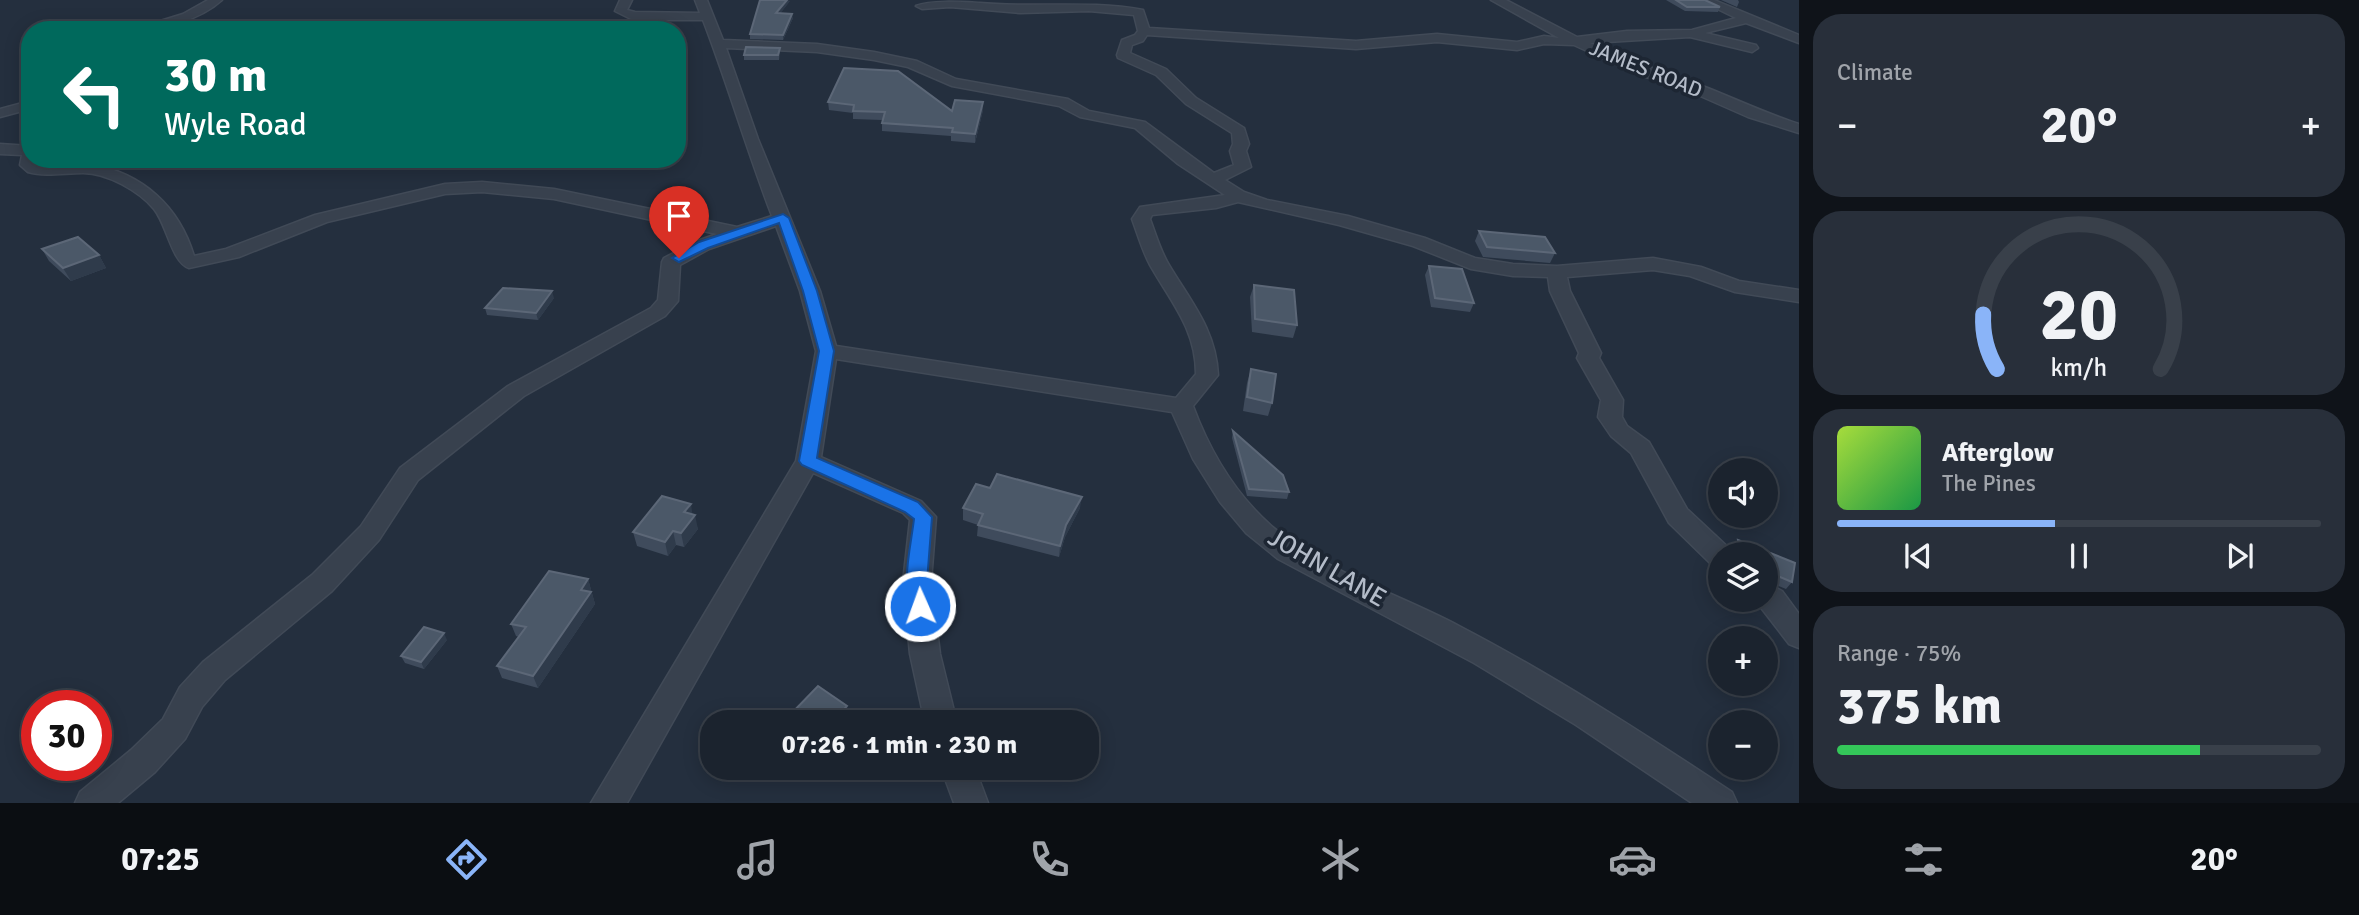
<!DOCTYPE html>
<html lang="en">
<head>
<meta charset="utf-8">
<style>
	body { margin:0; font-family:Signika,sans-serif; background:#282f3a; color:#f1f3f6; height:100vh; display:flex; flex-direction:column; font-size:26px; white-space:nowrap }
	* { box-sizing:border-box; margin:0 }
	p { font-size:23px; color:#a0a4aa }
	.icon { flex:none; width:38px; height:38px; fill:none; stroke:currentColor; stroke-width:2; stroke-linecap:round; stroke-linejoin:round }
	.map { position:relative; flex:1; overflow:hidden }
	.drawer { display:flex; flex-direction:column; gap:14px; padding:14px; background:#0f1319; width:560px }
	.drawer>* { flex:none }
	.banner { position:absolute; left:21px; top:21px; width:665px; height:147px; border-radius:28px; box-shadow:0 4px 18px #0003,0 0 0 2px #39404a; background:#00695c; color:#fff; overflow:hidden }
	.tools { position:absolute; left:1708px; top:458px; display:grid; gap:14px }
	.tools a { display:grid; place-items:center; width:70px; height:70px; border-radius:50%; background:#1b232e; box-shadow:0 4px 18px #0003,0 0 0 2px #39404a; font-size:35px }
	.speed { position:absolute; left:21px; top:690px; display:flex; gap:14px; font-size:35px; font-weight:700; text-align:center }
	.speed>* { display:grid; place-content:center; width:91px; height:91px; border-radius:50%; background:#1b232e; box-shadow:0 4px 18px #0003,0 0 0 2px #39404a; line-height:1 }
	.speed .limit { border:10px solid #d22; background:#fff; color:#111 }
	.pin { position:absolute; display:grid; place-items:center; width:60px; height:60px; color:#fff; margin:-72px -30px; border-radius:50% 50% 50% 0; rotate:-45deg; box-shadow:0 0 7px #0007 }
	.pin .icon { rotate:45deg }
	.me { position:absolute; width:77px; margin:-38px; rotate:358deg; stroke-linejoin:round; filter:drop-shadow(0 0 5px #0008) }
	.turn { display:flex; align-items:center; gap:24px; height:147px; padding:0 28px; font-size:32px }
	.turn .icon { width:91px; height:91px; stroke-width:2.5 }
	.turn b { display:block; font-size:49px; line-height:60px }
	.big { font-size:52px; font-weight:700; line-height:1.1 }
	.drawer .card { flex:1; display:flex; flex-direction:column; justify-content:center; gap:10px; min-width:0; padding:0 24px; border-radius:28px; background:#282f3a }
	.drawer .dial { align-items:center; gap:0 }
	.dial svg { height:182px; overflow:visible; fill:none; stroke:#39404a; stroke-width:7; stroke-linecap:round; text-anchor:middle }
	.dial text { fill:#f1f3f6; stroke:none }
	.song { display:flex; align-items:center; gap:21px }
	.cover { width:84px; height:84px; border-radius:10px; background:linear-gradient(135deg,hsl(80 70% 55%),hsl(140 70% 35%)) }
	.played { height:7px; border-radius:4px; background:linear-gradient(90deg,#8ab4f8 45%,#39404a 45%) }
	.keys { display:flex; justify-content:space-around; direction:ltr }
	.heat { display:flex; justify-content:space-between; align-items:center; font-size:38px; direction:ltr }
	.charge { height:10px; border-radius:5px; background:linear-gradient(90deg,#34c759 75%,#39404a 0) }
	.trip { position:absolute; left:700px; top:710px; width:399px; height:70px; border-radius:28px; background:#1b232e; box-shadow:0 4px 18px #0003,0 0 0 2px #39404a; font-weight:700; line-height:70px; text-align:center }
	.dock { display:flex; height:112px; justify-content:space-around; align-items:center; background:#0b0e12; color:#a0a4aa }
	.dock .icon { width:49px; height:49px }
	.dock .current { color:#8ab4f8 }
	.dock b { font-size:32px; color:#f1f3f6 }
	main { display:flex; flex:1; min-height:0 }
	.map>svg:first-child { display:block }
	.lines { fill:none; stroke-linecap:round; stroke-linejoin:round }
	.minor-casing { stroke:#414a57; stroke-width:3 }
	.minor { fill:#38414e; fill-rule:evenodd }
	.wall { fill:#3f4b5c }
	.shaded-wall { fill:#2f3b4b }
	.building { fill:#4b5868; stroke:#5c6777; stroke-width:2 }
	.route { fill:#1a73e8; stroke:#114b97; stroke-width:2 }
	.labels { text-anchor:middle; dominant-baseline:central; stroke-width:7; stroke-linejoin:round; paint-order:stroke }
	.far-street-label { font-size:21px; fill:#b4bcc9; stroke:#1d2633 }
	.street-label { font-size:26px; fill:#b4bcc9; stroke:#1d2633 }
</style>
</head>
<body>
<main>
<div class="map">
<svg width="1799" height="803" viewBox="0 0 1799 803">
	<rect width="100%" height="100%" fill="#242f3e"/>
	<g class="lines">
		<defs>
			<path id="minor" d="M208,0H222C199,21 161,30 131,30L183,14Z
				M620,0H632L627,10L635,12L700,13L695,0H707L723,40L817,44L874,52L917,61L956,79L1068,99L1089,111L1145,122L1214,173L1234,165L1230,151L1233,144L1232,133L1186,104L1156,75L1118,58L1117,55L1122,40L1135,35L1138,31L1134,15L1089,11L1020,13L950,7L922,9L916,6C931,0 962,2 980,3C1034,8 1090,0 1143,10L1149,28L1356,41L1437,34L1517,42L1544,36L1559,38L1491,0H1506L1577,37L1627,31L1692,30L1736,18L1699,0H1714L1799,35V43L1746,23L1705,33L1756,45L1758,48L1752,52L1690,37L1590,43C1625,59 1661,71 1697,84C1732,97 1764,113 1799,124V133L1748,117L1689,91L1637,74L1574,45L1544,44L1517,50L1437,42L1356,49L1147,35L1143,41L1132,45L1130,53L1166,69L1196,98L1244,128L1249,144L1246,151L1251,167L1225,180L1244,192L1267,200L1348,216L1425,238L1475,258L1513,264L1557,266L1653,258L1701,267L1739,281L1799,290V302L1735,292L1690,276L1653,270L1567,277L1570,291L1601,353L1599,358L1623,400L1622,417L1627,426L1649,442L1687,509L1730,549L1733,555H1720V566L1710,563L1669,523L1631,453L1611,436L1598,417L1601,400L1577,358L1579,353L1550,291L1548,277L1513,276L1471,269L1413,246L1339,225L1238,202L1216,208L1152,215L1150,219C1156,235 1160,250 1169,265C1191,302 1216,330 1218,375L1193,406C1210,452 1237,497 1275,529C1328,573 1399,594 1459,626C1553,675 1643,733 1732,792L1737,803H1692L1576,725L1474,663L1278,559L1246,533L1220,502L1193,459L1172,412L836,359L821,457L921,501L936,517L931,582L940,654L957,723H925L910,654L903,582L910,520L903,513L813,473L627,803H591L796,461L816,351L800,291L776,226L709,249L680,265L678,301L665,316L524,396L418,480L379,540L332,591L225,680L202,707L185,739L155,772L118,803H75L80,792L131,750L163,719L180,687L203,662L312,575L361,526L400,468L508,386L651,308L658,300L662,262L664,258L697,241L717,234L554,199L482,192L445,194L327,222L239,257L189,268C172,263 167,225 154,209C139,191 107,173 83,173C65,173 45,177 28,172L20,165L22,155L0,154V144L30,146V159H37V164C55,164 75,160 92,164C143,174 179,206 194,256L226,249L315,215L445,184L482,182L554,189L737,227L772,216C747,151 728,85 703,20H633L615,11ZM726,48L817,52L874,60L908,67L952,86L1059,106L1080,117L1135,128L1178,164L1225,195L1140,207L1132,219C1138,235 1142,250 1150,265C1171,302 1196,329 1196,374L1176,398L836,346L820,291L758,139Z
				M30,101V109L0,117V109Z
				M1766,583L1782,591L1799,614V648L1789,644L1755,600H1766Z
				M941,768H975L988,803H954Z"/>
		</defs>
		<use href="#minor" class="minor-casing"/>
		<use href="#minor" class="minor"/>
	</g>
	<path class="wall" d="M1666,0H1705L1720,7L1718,12L1685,11Z
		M1721,0H1738L1739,2L1737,7Z
		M790,1L780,13L793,18L783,40L750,39V34Z
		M780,48L779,60H744V55Z
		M828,102L952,111L983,110L975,143L951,141V136L882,131V120L853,119V113L829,110Z
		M1479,231L1555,253L1550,263L1483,257L1475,241Z
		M42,249L99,255L106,268L71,281L49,261Z
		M1429,266L1474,303L1470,312L1431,307L1425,275Z
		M1254,285L1297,325L1293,338L1252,332L1250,297Z
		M554,298L538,320L487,315L485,308Z
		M1251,369L1272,403L1268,416L1243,411L1247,383Z
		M1233,431L1289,492L1287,499L1247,496L1232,438Z
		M990,488L1080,508L1065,537L1059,557L977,536L978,525L963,520V508Z
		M692,514L698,529L684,547L676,545L668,556L637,546L633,532Z
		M1738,540L1795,563L1792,582L1786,589L1766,581V555H1725L1728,551L1733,550L1732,548Z
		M588,579L595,604L538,688L502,678L497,666L519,637L516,636L511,624Z
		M447,640L424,669L405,663L401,656Z
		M847,706L848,720L846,723H790L789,716Z"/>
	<path class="shaded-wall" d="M787,0L790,1L777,18L776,13Z
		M792,14L793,18L783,40V35Z
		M983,102V110L975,143V134Z
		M99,255L106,268L71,281L63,268Z
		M552,291L554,298L538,320L536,313Z
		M1082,497L1080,508L1065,537L1059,557L1060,546L1066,525Z
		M691,504L693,518L695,515L698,529L684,547L681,533L684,512Z
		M673,531L676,545L668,556L665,542Z
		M588,579L595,604L538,688L533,676L581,590Z
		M444,633L447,640L424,669L421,662Z
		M847,706L848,720L846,723H832Z"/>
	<path class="building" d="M760,0H787L776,13L792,14L783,35L750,34Z
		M1676,0H1705L1720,7H1687Z
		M746,47L780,48L778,55H744Z
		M844,68L898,71L952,111L955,100L983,102L975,134L952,132L953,128L882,123L885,112L853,111L854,105L828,102Z
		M1479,231L1545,237L1555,253L1487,247Z
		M78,237L99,255L63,268L42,249Z
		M1429,266L1462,269L1474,303L1435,298Z
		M1254,285L1294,290L1297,325L1255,319Z
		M503,288L552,291L536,313L485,308Z
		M1251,369L1276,374L1272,403L1247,397Z
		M1233,431L1283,475L1289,492L1249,489Z
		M997,474L1082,497L1066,525L1060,546L978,525L983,514L963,508L976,484L990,488Z
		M662,496L691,504L684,512L695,515L681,533L673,531L665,542L633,532Z
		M1738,540L1795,563L1792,582L1766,571V555H1728V551L1740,550Z
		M549,571L588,579L581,590L591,592L533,676L497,666L526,627L511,624Z
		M424,627L444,633L421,662L401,656Z
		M818,686L847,706L832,723H798L789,716Z"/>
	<path class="route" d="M783,214L789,218L817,291L834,351L817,458L918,502L932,517L927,582L930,606L927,611L920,613L913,611C900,586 911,546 914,519L905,512L802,465L799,461L819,351L803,291L779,223L708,248L679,262L672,258L699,242Z"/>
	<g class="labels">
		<g class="far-street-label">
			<text transform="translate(1646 69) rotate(22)">JAMES ROAD</text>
		</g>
		<g class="street-label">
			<text transform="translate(1327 568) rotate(30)">JOHN LANE</text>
		</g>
	</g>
</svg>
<div class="tools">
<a><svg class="icon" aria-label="sound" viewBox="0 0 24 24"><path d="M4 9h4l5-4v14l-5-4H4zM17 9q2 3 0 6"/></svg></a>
<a><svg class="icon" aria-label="layers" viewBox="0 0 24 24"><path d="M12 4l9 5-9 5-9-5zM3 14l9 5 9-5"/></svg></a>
<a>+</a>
<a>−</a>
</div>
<div class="speed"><div class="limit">30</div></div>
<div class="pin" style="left:679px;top:258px;background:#d93025"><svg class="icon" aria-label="arrive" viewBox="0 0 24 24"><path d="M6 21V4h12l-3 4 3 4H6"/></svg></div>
<svg class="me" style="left:920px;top:606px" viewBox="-20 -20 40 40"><circle r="17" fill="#1a73e8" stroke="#fff" stroke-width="3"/><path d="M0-11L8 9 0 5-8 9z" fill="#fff"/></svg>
<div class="trip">07:26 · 1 min · 230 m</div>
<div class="banner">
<div class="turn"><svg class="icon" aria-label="left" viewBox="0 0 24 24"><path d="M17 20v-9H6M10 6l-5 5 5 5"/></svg><div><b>30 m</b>Wyle Road</div></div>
</div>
</div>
<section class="drawer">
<div class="card"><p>Climate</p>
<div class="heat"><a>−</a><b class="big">20°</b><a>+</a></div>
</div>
<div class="card dial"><svg viewBox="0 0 100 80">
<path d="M14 69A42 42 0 1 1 86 69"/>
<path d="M14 69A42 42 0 0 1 8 45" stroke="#8ab4f8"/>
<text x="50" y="56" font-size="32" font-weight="700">20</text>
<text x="50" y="72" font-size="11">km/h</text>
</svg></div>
<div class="card">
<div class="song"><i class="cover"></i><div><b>Afterglow</b><p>The Pines</p></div></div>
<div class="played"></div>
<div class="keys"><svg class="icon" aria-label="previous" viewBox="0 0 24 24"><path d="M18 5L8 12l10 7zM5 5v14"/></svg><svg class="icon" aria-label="pause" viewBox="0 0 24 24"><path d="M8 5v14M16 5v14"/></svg><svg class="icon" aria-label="next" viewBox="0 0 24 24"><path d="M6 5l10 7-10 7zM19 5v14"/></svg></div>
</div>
<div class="card"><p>Range · 75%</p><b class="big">375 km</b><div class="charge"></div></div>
</section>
</main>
<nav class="dock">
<b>07:25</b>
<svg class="icon current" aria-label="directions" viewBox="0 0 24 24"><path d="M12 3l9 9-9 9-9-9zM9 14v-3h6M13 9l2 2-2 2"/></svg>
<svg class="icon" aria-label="music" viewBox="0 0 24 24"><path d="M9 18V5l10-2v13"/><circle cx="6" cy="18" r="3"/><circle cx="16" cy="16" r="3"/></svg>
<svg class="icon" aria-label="phone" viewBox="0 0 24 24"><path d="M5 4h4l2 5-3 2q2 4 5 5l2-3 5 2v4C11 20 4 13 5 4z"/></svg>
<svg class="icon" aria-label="climate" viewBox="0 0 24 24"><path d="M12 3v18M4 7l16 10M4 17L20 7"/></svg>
<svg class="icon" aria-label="car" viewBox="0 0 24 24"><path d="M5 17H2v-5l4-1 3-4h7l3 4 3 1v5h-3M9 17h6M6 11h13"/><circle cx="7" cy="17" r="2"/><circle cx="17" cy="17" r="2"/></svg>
<svg class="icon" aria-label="filters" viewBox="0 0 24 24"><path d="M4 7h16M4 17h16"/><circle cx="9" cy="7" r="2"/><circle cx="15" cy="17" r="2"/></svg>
<b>20°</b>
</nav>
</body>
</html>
